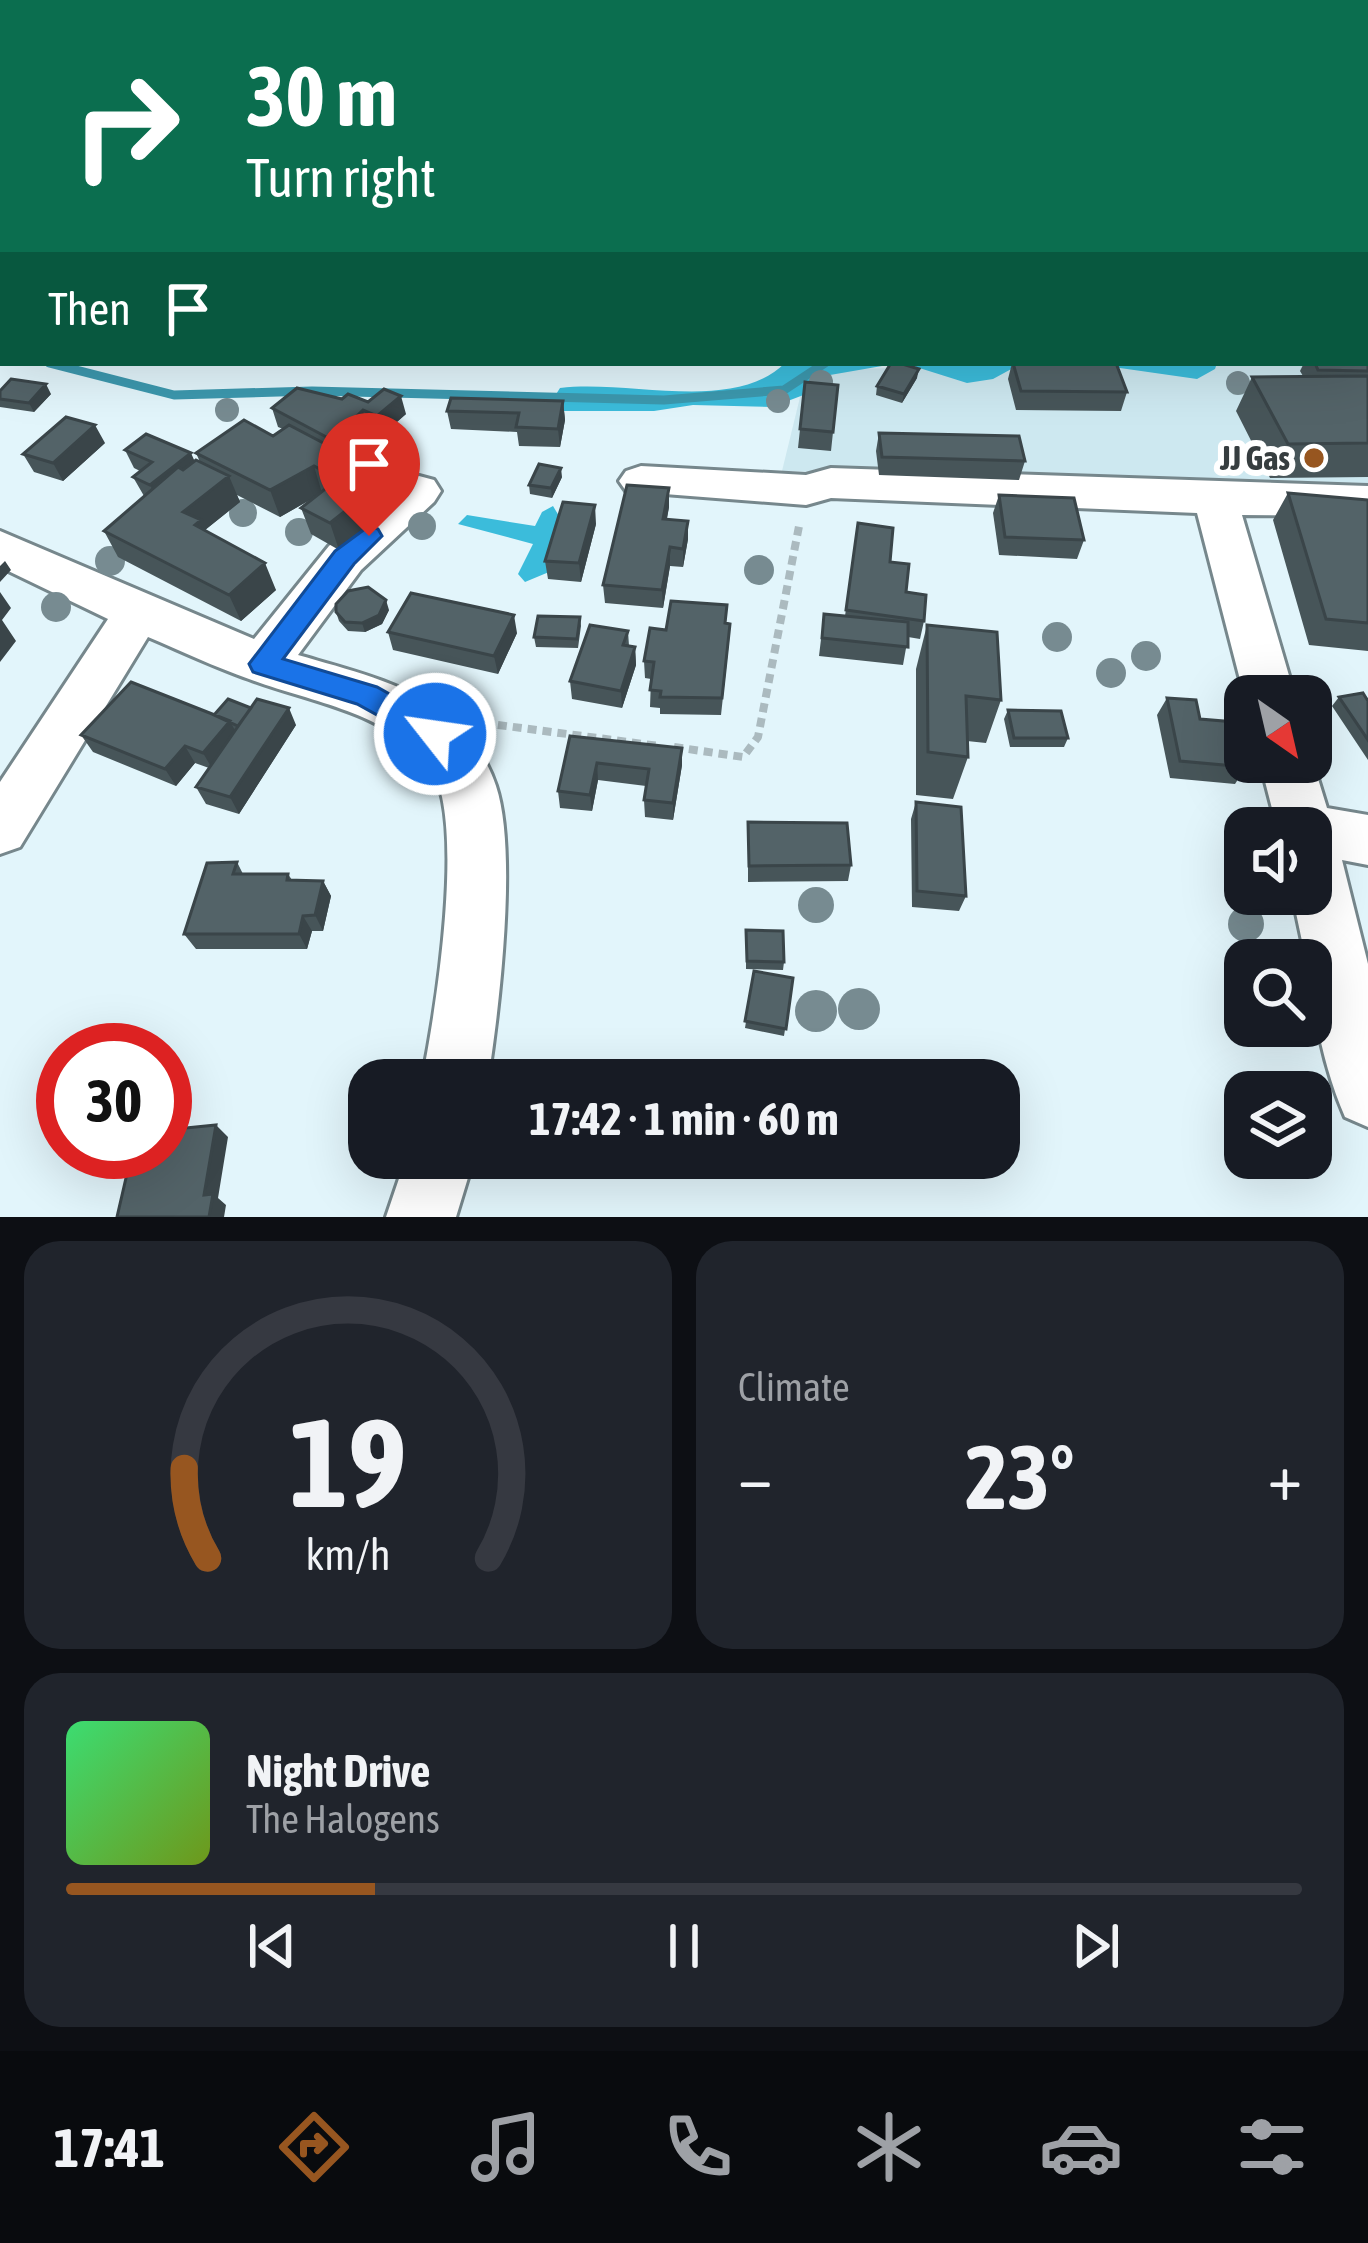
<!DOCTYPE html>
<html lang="en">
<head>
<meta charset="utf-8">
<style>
	body { margin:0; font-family:"Asap Condensed",sans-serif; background:#20242c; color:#f1f3f6; height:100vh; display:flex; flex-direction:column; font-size:45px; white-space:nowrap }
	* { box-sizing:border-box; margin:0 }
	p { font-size:39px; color:#9ea1a6 }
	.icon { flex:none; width:66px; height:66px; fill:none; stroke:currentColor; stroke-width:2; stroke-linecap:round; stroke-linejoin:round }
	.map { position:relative; height:1217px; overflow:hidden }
	.side { display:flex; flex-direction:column; gap:24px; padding:24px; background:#0d0f14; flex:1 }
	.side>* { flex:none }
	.hud { position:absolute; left:0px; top:0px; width:1368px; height:366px; box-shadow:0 12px 48px #0002; background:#0b6e4f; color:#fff; overflow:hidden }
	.needle { width:78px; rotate:146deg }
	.controls { position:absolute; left:1224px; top:675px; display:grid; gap:24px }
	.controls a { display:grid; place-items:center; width:108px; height:108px; border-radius:24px; background:#171b24; box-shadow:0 12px 48px #0002; font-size:60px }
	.speed { position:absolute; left:36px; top:1023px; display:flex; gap:24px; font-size:60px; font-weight:700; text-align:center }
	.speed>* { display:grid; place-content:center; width:156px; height:156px; border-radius:50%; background:#171b24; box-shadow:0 12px 48px #0002; line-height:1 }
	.speed .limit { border:18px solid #d22; background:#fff; color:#111 }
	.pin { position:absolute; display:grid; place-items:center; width:102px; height:102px; color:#fff; margin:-123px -51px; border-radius:50% 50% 50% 0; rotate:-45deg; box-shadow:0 0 12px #0007 }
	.pin .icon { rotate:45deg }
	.me { position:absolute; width:132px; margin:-66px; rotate:300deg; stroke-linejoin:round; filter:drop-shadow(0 0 9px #0008) }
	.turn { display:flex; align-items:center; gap:42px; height:252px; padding:0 48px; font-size:54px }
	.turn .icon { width:156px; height:156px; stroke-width:2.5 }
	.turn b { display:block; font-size:84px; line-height:102px }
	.then { display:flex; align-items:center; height:114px; padding:0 48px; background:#0003; gap:24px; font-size:45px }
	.big { font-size:90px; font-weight:700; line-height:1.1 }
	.side .tile { flex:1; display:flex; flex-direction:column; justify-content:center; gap:18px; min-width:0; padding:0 42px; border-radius:36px; background:#20242c }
	.side .dial { align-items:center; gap:0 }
	.dial svg { height:312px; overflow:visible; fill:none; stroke:#363941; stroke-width:7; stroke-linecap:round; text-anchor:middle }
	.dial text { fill:#f1f3f6; stroke:none }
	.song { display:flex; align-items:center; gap:36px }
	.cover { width:144px; height:144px; border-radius:18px; background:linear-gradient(135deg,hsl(140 70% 55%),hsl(80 70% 35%)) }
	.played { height:12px; border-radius:6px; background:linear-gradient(90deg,#975620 25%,#363941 25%) }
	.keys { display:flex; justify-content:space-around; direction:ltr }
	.heat { display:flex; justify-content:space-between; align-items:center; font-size:66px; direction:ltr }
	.side .tiles { flex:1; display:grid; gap:24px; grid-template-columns:1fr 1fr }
	.tile:last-child { grid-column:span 2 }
	.trip { position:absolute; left:348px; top:1059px; width:672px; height:120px; border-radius:36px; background:#171b24; box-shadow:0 12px 48px #0002; font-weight:700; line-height:120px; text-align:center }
	.menu { display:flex; height:192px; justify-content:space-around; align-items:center; background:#090b0e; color:#9ea1a6 }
	.menu .icon { width:84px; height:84px }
	.menu .on { color:#975620 }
	.menu b { font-size:54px; color:#f1f3f6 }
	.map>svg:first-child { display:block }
	.built { fill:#cde8f0 }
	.forest { fill:#3bbcdb }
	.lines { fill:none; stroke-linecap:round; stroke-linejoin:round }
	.stream { stroke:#3c98ae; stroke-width:9 }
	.minor-casing { stroke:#76878c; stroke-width:6 }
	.path { stroke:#abbabf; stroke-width:8; stroke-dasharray:9 6; stroke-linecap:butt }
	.minor { fill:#fff; fill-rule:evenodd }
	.tree { fill:#778b91 }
	.wall { fill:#475559 }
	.shaded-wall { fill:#3a4549 }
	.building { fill:#536368; stroke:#3a4549; stroke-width:3 }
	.route { fill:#1a73e8; stroke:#114b97; stroke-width:3 }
	.poi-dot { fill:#975620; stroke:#fff; stroke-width:4.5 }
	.labels { text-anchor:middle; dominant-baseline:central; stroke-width:12; stroke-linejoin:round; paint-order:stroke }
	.poi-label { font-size:33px; font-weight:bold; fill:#363d3f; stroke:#fff; text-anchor:end }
</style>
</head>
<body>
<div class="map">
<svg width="1368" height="1217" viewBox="0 0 1368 1217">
	<rect width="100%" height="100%" fill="#e2f5fb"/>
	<path class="built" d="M1368,361V483L782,471L803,385L837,369Z"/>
	<path class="forest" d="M785,363H1217L1215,369L1197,379L1113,367H1015L993,379L967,383L913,366H882L830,375L814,391L772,407L693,405L654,411H556L548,407L560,388C629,379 734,414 785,363Z
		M553,506L559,516L553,532L558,541L549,572L525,582L518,574L533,544L458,524L467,515L535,526L542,512Z"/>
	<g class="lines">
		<path class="stream" d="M49,363L174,395L312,391L664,400L784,390L825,363"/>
		<defs>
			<path id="minor" d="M490,0H520L522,3H492Z
				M607,0H633L634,3H608Z
				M811,0H837L810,3Z
				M0,37H3V53H0Z
				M3,76V94L0,95V77Z
				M1365,87H1368V105H1365Z
				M3,166V186L0,187V167Z
				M0,251L3,252V275L0,274Z
				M1365,287L1368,288V310L1365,309Z
				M641,466L806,475L831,468L1368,486V516L1242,515L1295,696L1245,699L1197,513L831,498L806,505L626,491L619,481L626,471Z
				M419,476L434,480L441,491L434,502L361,570L298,655C346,669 402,682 443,712C467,730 487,758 496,786C518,852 499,1009 488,1080H422C435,1015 468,815 429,765C386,711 309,702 249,679C215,667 181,651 148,637L20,847L0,854V782L108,619L0,567V531L254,639L329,546L404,480Z
				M1311,756L1327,808L1368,815V865L1342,860L1368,964V1127L1345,1117C1325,1071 1311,1010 1311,960H1306L1292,894H1311V828H1277L1260,762H1311Z
				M406,1158H474L456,1217H386Z"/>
		</defs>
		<use href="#minor" class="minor-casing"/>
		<path class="path" d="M483,723L659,746
			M674,747L743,757L758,737L800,521"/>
		<use href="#minor" class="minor"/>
	</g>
	<g class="tree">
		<circle cx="821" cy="382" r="12"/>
		<circle cx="1238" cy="383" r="12"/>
		<circle cx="778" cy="401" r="12"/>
		<circle cx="227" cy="410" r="12"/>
		<circle cx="243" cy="513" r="14"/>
		<circle cx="422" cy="526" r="14"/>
		<circle cx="299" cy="532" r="14"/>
		<circle cx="110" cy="561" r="15"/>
		<circle cx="759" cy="570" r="15"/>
		<circle cx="56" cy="607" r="15"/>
		<circle cx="1057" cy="637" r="15"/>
		<circle cx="1146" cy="656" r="15"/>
		<circle cx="1111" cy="673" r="15"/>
		<circle cx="816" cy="905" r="18"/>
		<circle cx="1246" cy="924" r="18"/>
		<circle cx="859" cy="1009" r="21"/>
		<circle cx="816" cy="1011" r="21"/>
	</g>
	<path class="wall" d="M82,0H163L164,2L173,3H83Z
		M325,0H352L351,2H325Z
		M368,0H401L400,3H369Z
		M1321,0H1365L1363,3H1320Z
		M1365,31H1368V83H1365Z
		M3,97V135H0V98Z
		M1365,165H1368V273L1365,270Z
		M1368,354V477L1270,478L1236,411L1252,377L1303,376L1300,371L1304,363H1365Z
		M1012,363H1116L1127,392L1121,411L1016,410L1008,379Z
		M917,378L902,403L876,395L877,386Z
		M805,382L838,385L831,451L798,448Z
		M0,391L51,394L34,412L0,407Z
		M342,399L368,402L406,414L382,435L368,428L343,453L388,477L396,504L339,550L311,534L301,508L315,497L280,517L237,495L240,502L205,530L276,590L241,621L118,557L104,531L144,496L133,477L140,471L134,468L125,450L200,462L196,453L273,436L283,429L278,427L272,408Z
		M563,401L565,420L560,447L519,446L517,432L451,429L447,411Z
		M879,433L1025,461L1019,480L879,475L876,451Z
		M105,443L63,481L34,472L23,454Z
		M562,477L552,498L530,494L529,485Z
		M669,488V507L667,519L688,539L683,567L670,566L663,608L605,603L603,585Z
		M1288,493L1368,500V651L1309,645L1273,520Z
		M999,495L1084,540L1077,559L999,555L993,513Z
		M858,523L924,621L920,639L908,637L903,665L819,656L824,614L845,616Z
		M596,524L581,582L548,579L545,561Z
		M389,610L382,624L365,632L348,631L339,621L336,612Z
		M580,617L581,626L578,648L536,647L534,637Z
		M726,623L730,624L729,642L721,715L660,714V708L650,707L651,679L645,678L644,661L666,630Z
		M927,625L1001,700L986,743L967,741L968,757L953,799L916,795V669Z
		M628,631L629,646L635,647L636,665L622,708L572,699L570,681Z
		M388,632L517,633L498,674L393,650Z
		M1339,697L1368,701V760L1332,706Z
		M1167,698L1200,719L1246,767L1235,784L1170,778L1157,715Z
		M1008,710L1068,738L1064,747H1010L1004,719Z
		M214,715L296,725L239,814L206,804L196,787L209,768L195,763L176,786L93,752L81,735Z
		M570,736L682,765L673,820L645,817L644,800L646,786L598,780L592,811L560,808L558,791Z
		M916,802L966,896L959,911L912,907L911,819Z
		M748,822L851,865L848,881L748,882Z
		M237,862L243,874H288L292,880L323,881L331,896L323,931H312L307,949H196L184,934Z
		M746,937L784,962L783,970L746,969Z
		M754,971L793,978L784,1036L745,1028Z"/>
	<path class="shaded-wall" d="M0,63H3V81L0,82Z
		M919,369L917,378L902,403L904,394Z
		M46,384L51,394L34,412L29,403Z
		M401,396L406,414L382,435L377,416Z
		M563,401L565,420L560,447L558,429Z
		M363,410L368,428L338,458L332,440Z
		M95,425L105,443L63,481L53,463Z
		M191,453L199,471L159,503L150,485Z
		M314,466L322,493L280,517L270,490Z
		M561,468L562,477L552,498L551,488Z
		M229,476L240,502L205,530L213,547L183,512Z
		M388,477L396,504L339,550L330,523Z
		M669,488V507L663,537V519Z
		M595,505L596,524L581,582L579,563Z
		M688,521V539L683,567V549Z
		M670,547V566L663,608L662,590Z
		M5,561L11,570L0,582V566Z
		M265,563L276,590L241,621L229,595Z
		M0,592L11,608L2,620L16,641L0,662Z
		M386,600L389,610L382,624L365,632L362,623Z
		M514,615L517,633L498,674L494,656Z
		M635,647L636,665L622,708L621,691Z
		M289,708L296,725L239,814L230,797Z
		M230,721L239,738L213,770L203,753Z
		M185,746L195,763L176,786L165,769Z
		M682,748V765L673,820V803Z
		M597,763L598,780L592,811L590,795Z
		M323,881L331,896L323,931L315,915Z
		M303,916L312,931L307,949L299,934Z
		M216,1125L228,1137L218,1198L226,1205L224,1217H209L204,1195Z"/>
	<path class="building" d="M48,0H72L68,3H43Z
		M945,0H976L977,3H945Z
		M982,0L1015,1L1017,3H982Z
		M1044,0H1098L1100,3H1046Z
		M1119,0H1170L1172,3H1121Z
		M1365,31H1368V55L1365,54Z
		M3,97V118H0V98Z
		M1365,165H1368V220L1365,213Z
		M1365,354H1368V371L1318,370L1315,363H1365Z
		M891,363H899L919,369L904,394L877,386Z
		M1013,363H1116L1127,392L1021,391Z
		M1368,376V443L1288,444L1252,377Z
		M11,379L46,384L29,403L0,399V391Z
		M805,382L838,385L833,432L800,429Z
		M297,388L342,399L348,394L368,402L384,389L401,396L377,416L363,410L332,440L272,408Z
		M451,398L563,401L558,429L516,427L519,413L447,411Z
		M66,417L95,425L53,463L23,454Z
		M244,420L273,436L289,425L388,477L330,523L301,508L338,479L314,466L270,490L196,453Z
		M879,433L1019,436L1025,461L882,457Z
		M146,434L191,453L150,485L133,477L152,462L125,450Z
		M196,460L229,476L183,512L201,520L195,525L265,563L229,595L104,531L178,467L183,470Z
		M539,464L561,468L551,488L529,485Z
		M627,485L669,488L663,519L688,521L683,549L670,547L662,590L603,585Z
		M1288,493L1368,500V623L1326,619Z
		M999,495L1074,498L1084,540L1005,537Z
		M563,502L595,505L579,563L545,561Z
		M858,523L893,528L890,562L909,564L906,592L926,595L924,621L846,610Z
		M368,587L386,600L379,615L362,623L345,622L336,612V604L348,591Z
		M411,593L514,615L494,656L388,632Z
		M671,601L727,605L725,623L730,624L722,698L660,697L661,691L650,690L654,662L644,661L650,628L666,630Z
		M824,614L908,622V647L822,638Z
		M538,616L580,617L577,639L534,637Z
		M590,625L628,631L623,645L635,647L621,691L570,681Z
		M927,625L997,632L1001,700L966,696L968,757L928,752Z
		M131,682L230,721L203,753L185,746L165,769L81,735Z
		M1363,693L1368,701V740L1339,697Z
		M1167,698L1196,700L1200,719L1235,722L1246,767L1180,761Z
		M228,699L251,708L238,726L214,715Z
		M257,699L289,708L230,797L196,787Z
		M1008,710L1061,711L1068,738H1014Z
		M570,736L682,748L673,803L644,800L649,769L597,763L590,795L558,791Z
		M916,802L961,807L966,896L917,891Z
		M748,822L847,823L851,865L749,866Z
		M237,862L233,874H288L287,880L323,881L315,915L303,916L299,934H184L207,863Z
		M746,930L783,931L784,962L747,961Z
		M754,971L793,978L786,1029L745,1021Z
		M844,1062L866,1063L867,1080H845Z
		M216,1125L204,1195L213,1194L209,1217H117L132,1152H165V1130Z"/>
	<path class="route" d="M369,526L378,529L382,536L354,564L283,659L377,687L446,726L450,734L446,743L435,747L357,704L253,672L249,664L335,551Z"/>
	<circle class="poi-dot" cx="1314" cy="458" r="12"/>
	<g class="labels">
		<g class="poi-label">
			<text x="1290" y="458">JJ Gas</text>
		</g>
	</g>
</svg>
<div class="controls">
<a><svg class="needle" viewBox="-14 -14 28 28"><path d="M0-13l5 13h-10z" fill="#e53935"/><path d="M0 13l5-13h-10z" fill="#9ea1a6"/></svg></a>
<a><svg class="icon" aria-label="sound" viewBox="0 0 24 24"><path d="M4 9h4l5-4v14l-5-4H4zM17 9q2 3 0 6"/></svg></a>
<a><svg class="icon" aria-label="search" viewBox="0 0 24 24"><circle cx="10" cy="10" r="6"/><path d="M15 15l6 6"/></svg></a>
<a><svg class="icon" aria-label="layers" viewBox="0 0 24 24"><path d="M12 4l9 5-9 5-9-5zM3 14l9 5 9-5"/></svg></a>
</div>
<div class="speed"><div class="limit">30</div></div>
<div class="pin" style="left:369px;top:536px;background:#d93025"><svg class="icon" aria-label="arrive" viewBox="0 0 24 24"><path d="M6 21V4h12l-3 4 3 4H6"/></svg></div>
<svg class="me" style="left:435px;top:734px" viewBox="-20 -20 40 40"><circle r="17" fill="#1a73e8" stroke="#fff" stroke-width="3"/><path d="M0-11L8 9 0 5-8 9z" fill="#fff"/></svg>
<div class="trip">17:42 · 1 min · 60 m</div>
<div class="hud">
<div class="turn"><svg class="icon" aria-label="right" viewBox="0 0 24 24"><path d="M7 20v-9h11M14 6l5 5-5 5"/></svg><div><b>30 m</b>Turn right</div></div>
<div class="then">Then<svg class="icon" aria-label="arrive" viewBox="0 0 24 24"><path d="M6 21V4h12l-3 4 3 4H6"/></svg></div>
</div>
</div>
<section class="side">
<div class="tiles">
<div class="tile dial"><svg viewBox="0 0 100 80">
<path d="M14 69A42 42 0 1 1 86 69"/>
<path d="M14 69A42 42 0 0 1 8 46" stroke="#975620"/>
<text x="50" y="56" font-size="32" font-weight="700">19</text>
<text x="50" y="72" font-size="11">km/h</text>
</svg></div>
<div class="tile"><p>Climate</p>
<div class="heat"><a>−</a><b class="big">23°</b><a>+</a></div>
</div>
<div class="tile">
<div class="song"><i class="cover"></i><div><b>Night Drive</b><p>The Halogens</p></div></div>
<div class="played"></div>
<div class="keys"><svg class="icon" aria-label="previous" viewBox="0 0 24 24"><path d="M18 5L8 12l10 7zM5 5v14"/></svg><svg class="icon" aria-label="pause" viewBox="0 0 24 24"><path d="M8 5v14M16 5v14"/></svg><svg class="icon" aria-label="next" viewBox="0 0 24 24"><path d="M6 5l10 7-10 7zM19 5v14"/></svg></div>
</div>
</div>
</section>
<nav class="menu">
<b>17:41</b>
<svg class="icon on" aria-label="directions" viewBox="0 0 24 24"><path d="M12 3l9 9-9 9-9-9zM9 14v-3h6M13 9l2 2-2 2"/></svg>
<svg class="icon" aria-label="music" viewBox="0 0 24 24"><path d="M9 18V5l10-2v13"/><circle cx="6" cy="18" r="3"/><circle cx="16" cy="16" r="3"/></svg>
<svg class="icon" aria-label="phone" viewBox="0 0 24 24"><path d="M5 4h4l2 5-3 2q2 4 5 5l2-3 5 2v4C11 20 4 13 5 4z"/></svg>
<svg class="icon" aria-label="climate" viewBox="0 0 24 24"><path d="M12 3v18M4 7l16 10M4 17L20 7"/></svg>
<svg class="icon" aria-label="car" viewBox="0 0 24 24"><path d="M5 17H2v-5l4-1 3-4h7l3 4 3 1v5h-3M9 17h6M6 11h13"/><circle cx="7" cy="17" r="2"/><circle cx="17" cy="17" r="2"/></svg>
<svg class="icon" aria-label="filters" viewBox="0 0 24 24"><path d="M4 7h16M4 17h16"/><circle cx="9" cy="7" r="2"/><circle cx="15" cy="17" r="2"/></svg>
</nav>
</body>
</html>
